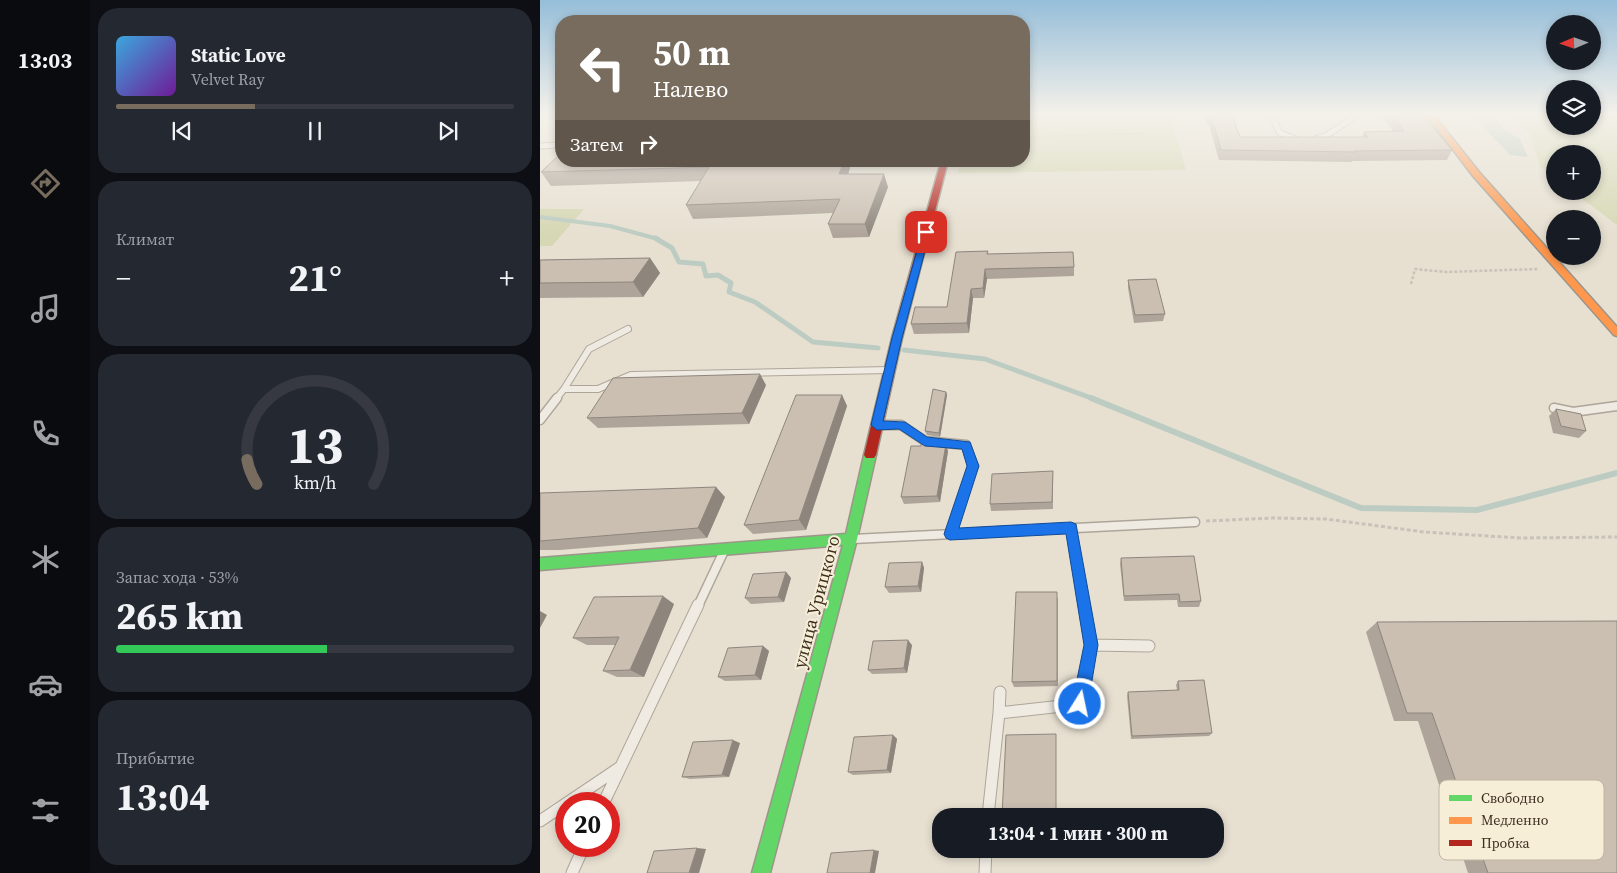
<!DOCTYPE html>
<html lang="ru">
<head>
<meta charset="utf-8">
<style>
	body { margin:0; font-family:"Source Serif 4",serif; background:#242831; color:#f1f3f6; height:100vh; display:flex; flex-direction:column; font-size:19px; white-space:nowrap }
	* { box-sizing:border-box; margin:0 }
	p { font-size:16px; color:#9ea1a6 }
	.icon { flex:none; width:28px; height:28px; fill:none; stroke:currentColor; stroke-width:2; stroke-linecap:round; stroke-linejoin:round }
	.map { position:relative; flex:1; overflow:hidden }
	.drawer { display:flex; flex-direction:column; gap:8px; padding:8px; background:#0d0f14; width:450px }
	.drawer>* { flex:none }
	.hud { position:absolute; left:15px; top:15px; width:475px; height:152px; border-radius:20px; box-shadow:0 2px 8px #0003; background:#786c5e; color:#fff; overflow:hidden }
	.needle { width:32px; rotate:268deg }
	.controls { position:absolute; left:1006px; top:15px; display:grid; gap:10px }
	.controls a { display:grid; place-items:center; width:55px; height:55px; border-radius:50%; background:#171b24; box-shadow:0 2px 8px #0003; font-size:25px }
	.speed { position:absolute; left:15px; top:792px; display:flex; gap:10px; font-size:25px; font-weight:700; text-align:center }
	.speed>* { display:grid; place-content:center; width:65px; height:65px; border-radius:50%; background:#171b24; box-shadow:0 2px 8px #0003; line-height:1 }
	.speed .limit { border:8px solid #d22; background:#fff; color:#111 }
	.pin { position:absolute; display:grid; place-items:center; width:42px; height:42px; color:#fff; margin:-21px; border-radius:10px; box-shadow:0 2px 8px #0006 }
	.me { position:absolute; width:55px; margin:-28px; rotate:10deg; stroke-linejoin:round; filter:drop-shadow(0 0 4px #0008) }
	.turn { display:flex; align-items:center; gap:18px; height:105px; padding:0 15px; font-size:22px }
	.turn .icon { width:65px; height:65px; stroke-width:2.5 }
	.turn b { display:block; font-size:35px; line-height:42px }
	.then { display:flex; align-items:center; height:48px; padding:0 15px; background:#0003; gap:10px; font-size:19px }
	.big { font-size:38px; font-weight:700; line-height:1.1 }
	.drawer .card { flex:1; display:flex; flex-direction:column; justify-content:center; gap:8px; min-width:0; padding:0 18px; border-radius:20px; background:#242831 }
	.drawer .dial { align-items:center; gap:0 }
	.dial svg { height:130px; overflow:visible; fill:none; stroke:#363941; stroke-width:7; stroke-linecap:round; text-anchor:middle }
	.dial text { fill:#f1f3f6; stroke:none }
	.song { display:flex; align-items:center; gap:15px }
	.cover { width:60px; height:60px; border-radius:8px; background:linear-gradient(135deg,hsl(200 70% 55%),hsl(280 70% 35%)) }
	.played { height:5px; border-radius:2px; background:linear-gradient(90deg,#786c5e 35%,#363941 35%) }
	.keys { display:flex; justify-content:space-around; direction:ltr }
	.heat { display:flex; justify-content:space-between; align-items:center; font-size:28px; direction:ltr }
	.charge { height:8px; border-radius:4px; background:linear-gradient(90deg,#34c759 53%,#363941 0) }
	.trip { position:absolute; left:392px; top:808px; width:292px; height:50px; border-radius:20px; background:#171b24; box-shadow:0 2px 8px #0003; font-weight:700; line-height:50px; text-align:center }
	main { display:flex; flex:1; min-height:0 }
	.menu { display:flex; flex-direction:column; width:90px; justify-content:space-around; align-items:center; background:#090b0e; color:#9ea1a6 }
	.menu .icon { width:35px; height:35px }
	.menu .current { color:#786c5e }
	.menu b { font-size:22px; color:#f1f3f6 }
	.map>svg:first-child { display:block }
	.green { fill:#d6d7b3 }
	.water { fill:#bcccc2 }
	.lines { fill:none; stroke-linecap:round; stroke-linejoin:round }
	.stream-far2 { stroke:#bcccc2; stroke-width:4 }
	.stream-far1 { stroke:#bcccc2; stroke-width:5 }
	.stream { stroke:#bcccc2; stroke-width:6 }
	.lane-far3-casing { stroke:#ada599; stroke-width:7 }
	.lane-far2-casing { stroke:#ada599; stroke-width:8 }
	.lane-far1-casing { stroke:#ada599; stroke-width:11 }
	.lane-casing { stroke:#ada599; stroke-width:13 }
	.fast-casing { stroke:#9c958a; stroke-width:3 }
	.slow-casing { stroke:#9c958a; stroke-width:3 }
	.jam-casing { stroke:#9c958a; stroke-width:3 }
	.path-far2 { stroke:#c8c2b9; stroke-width:2; stroke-dasharray:2.5 2; stroke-linecap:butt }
	.path-far1 { stroke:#c8c2b9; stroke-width:2.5; stroke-dasharray:3 2; stroke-linecap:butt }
	.path { stroke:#c8c2b9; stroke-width:3; stroke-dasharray:4 2.5; stroke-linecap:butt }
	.lane-far3 { stroke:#efebe3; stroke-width:5 }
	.lane-far2 { stroke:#efebe3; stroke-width:6 }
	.lane-far1 { stroke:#efebe3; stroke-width:8 }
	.lane { stroke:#efebe3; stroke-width:11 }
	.fast { fill:#63d668; fill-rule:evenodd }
	.slow { fill:#ff974d; fill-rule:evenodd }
	.jam { fill:#b3261e; fill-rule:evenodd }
	.wall { fill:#afa499 }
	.shaded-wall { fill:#8e867d }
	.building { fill:#cbbfb2; stroke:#8e867d }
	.route { fill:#1a73e8; stroke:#114b97 }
	.labels { text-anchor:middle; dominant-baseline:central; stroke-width:4; stroke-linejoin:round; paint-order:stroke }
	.near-street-label { font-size:18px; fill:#3d2e20; stroke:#f7eed8 }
	.key { fill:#f7eed8; stroke:#bfb4a1; stroke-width:1 }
	.key-label { font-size:14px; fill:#3d2e20 }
</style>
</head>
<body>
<main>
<nav class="menu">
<b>13:03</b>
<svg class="icon current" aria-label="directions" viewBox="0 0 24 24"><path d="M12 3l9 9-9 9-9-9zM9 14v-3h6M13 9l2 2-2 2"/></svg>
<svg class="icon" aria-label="music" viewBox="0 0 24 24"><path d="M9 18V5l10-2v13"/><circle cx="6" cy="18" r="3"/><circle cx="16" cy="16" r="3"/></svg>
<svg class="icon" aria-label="phone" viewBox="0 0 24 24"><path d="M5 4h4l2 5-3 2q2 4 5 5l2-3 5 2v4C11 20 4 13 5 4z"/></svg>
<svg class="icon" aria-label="climate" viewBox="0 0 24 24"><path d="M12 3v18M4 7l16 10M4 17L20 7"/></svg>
<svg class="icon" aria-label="car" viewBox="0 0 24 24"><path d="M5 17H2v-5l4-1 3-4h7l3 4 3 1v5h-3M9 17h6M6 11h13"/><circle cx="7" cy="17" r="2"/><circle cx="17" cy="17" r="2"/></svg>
<svg class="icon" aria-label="filters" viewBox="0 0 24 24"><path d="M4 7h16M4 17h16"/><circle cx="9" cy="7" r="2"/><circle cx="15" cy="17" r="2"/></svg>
</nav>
<section class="drawer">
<div class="card">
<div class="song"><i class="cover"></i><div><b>Static Love</b><p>Velvet Ray</p></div></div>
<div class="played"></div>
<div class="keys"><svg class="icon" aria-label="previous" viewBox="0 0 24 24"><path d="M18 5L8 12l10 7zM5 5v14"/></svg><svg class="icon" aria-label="pause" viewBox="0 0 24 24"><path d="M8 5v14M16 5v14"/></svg><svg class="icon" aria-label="next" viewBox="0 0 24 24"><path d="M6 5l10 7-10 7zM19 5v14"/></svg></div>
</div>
<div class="card"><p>Климат</p>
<div class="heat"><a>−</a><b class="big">21°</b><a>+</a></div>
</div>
<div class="card dial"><svg viewBox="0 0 100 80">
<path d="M14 69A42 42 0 1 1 86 69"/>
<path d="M14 69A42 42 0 0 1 8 54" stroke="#786c5e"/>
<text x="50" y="56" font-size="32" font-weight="700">13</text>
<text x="50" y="72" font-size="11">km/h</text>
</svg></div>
<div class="card"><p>Запас хода · 53%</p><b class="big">265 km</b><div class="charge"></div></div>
<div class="card"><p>Прибытие</p><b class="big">13:04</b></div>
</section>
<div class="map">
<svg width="1077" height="873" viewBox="0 0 1077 873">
	<rect width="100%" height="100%" fill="#e7e0d1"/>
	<path class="green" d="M484,114H630L646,170L418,173L420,161H484Z
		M971,114H1015V126H1052L1053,114H1077V225L1032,191H1052V154H1015V178L1000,167L990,134Z
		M0,209H44L12,246H0Z"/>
	<path class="water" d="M931,114H952L964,129L980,139L988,157L970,155Z"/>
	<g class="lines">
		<path class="stream-far2" d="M0,217L70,226L118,239"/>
		<path class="stream-far1" d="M115,238L132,248L139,262L163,264L166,276L178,275L191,283L189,292L215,302L273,342L338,348
			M364,350L445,359L554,399"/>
		<path class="stream" d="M551,398L821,508L937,510L1077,473"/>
		<defs>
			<path id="lane-far3" d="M730,114L740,133L756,139
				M775,139L787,135L819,114
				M0,146L21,145"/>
			<path id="lane-far2" d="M88,329L49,349L24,389H58L91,375L350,370
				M16,399L24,389"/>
			<path id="lane-far1" d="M1014,408L1033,412L1077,406
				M0,420L17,398
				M339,425H361L385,441L426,445L433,466L410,534
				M531,528L544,606
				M313,539L655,522
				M158,606L183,553"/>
			<path id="lane" d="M544,605L551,645L609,646
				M460,692L459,713L540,704L551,645
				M63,804L158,605
				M448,816L459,713
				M0,821L79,768
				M32,873L44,846
				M445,873L446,849"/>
			<path id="fast" d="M330,450L334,452L336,455L317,539L230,873H212L303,545L0,570V558L306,534L324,455L326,452Z"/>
			<path id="slow" d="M886,114H893L939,172L1077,327V336L1074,335L933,176Z"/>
			<path id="jam" d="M401,161H408L362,338L336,455L334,458H326L324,455L352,338Z"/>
		</defs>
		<use href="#lane-far3" class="lane-far3-casing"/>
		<use href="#lane-far2" class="lane-far2-casing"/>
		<use href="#lane-far1" class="lane-far1-casing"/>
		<use href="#lane" class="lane-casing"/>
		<use href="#fast" class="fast-casing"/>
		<use href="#slow" class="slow-casing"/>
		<use href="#jam" class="jam-casing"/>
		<path class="path-far2" d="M484,137L609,133"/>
		<path class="path-far1" d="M871,284L875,269L906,272L999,269"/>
		<path class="path" d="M666,521L733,518L786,519L884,532L981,538L1077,537"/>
		<use href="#lane-far3" class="lane-far3"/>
		<use href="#lane-far2" class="lane-far2"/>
		<use href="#lane-far1" class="lane-far1"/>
		<use href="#lane" class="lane"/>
		<use href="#fast" class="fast"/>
		<use href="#slow" class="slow"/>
		<use href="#jam" class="jam"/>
	</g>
	<path class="wall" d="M664,114H692L700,137H822L824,132L853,131L840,114H882L912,150L907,160L812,161V162L679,160L669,125H667Z
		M748,114H788L749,115Z
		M21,161H312L308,174L348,187L329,237L293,238L288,224L293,213L153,219L146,205L161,181L11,186L1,172Z
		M448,251V254L534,267V276L447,279L444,298H433L429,333L374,334L371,324L407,307Z
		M110,258L120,273L103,297L0,298V260Z
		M588,280L625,314L623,321L594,323L588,288Z
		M226,385L209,424L58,428L47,418Z
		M406,392L407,395L400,437L387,435L385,431Z
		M302,395L307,406L266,530L213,534L204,525Z
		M1016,409L1046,431L1039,438L1013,433L1009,416Z
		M397,445L408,451L400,502L364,504L361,497Z
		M513,471V509L451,511L450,504Z
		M0,493L185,497L167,538L20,550H0Z
		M581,558L661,601L659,607H638L637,600L584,601L580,564Z
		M382,562L384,568L381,592L349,593L345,587Z
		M246,572L251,578L244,602L211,604L205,598Z
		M518,597V686L474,687L472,682Z
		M134,604L104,677H77L63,671L75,645H47L33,638Z
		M837,622L1077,873H928L878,721H854L826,632Z
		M372,645L367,673L332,674L328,670Z
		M223,646L229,651L221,680L185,681L178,677Z
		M638,681L672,733L669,736L591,739L587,696L588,692L637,690L636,685Z
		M353,735L357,739L351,773L313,775L308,772Z
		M200,743L189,777L150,779L142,777Z
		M516,849V856L462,857L460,856Z"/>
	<path class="shaded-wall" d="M304,161H312L304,187L299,174Z
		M344,174L348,187L329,237L325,224Z
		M110,258L120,273L103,297L93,282Z
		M445,269L447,279L444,298L443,288Z
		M431,289L433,298L429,333L427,323Z
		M220,374L226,385L209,424L202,413Z
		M406,392L407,395L400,437L399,433Z
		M302,395L307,406L266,530L259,520Z
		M406,444L408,451L400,502L397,496Z
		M176,487L185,497L167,538L158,528Z
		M382,562L384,568L381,592L378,586Z
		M246,572L251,578L244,602L238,597Z
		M123,596L134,604L104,677L90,670Z
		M0,611L7,615L0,628Z
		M368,640L372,645L367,673L364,668Z
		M223,646L229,651L221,680L215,675Z
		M353,735L357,739L351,773L347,770Z
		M193,740L200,743L189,777L182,775Z
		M157,848L166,849L159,873H149Z
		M334,850L339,851L335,873H330Z"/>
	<path class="building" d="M668,114H692L700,137H828L824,132L864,131L851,114H882L912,150L814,151L815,152L681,150L671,115H668Z
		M21,155V161H304L299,174H344L325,224H288L300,199L146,205L169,167L1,172L18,156Z
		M448,251L447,254L533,252L534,267L445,269L443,288L431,289L427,323L371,324L375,307H407L416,252Z
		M110,258L93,282L0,283V260Z
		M616,279L625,314L595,315L588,280Z
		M220,374L202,413L47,418L73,378Z
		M393,389L406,392L399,433L385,431Z
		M256,395H302L259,520L204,525Z
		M1016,409L1041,414L1046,431L1021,426Z
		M382,440L396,441L395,445L406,444L397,496L361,497L371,446H381Z
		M513,471L512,502L450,504L452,474Z
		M176,487L158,528L0,541V493Z
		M654,556L661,601L640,602L639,594L584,596L581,558Z
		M382,562L378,586L345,587L349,563Z
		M246,572L238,597L205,598L213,574Z
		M476,592H517V681L472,682Z
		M123,596L90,670L63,671L79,637L33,638L54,597Z
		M1077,621V873H948L892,713H867L837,622Z
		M368,640L364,668L328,670L333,641Z
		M223,646L215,675L178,677L188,648Z
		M664,680L672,733L592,736L588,692L639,690L638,681Z
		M516,734V816H462L466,735Z
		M353,735L347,770L308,772L314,737Z
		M193,740L182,775L142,777L153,742Z
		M157,848L149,873H107L114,851Z
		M460,849H516V855L460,856Z
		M334,850L330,873H287L291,853Z"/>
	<linearGradient id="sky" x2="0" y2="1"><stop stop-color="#96bed9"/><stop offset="0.48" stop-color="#f4f1ea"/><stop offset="1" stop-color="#f4f1ea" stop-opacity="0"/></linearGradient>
	<rect width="1077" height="237" fill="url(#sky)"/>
	<path class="route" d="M383,230L390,232L362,338L343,421L365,422L387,437L430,442L439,466L419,528L531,522L536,524L558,645L548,704L545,710L540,712L535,710L532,704L544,645L526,534L410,540L406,538L404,534L427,466L422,449L385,446L359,429L337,430L331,425L352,338Z"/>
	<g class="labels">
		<g class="near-street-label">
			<text transform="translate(276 602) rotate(-75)">улица Урицкого</text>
		</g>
	</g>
	<rect x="899" y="780" width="165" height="80" rx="8" class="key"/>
	<rect x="909" y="795" width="23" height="6" fill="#63d668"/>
	<rect x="909" y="817" width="23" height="7" fill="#ff974d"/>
	<rect x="909" y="840" width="23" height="6" fill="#b3261e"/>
	<g class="key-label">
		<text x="941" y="803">Свободно</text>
		<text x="941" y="825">Медленно</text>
		<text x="941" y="848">Пробка</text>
	</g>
</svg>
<div class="controls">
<a><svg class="needle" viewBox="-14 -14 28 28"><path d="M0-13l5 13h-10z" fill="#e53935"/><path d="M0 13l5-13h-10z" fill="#9ea1a6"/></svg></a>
<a><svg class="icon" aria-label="layers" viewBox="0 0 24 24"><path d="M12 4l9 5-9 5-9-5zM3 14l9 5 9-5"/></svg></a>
<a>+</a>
<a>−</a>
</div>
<div class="speed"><div class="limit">20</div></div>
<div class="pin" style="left:386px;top:232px;background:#d93025"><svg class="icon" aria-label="arrive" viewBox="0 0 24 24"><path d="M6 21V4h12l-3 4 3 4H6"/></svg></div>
<svg class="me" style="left:540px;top:704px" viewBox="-20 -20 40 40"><circle r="17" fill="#1a73e8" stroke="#fff" stroke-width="3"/><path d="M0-11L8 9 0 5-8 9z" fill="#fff"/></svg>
<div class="trip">13:04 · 1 мин · 300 m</div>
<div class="hud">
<div class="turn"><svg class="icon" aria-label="left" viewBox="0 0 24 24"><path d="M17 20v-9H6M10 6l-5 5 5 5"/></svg><div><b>50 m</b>Налево</div></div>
<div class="then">Затем<svg class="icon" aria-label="right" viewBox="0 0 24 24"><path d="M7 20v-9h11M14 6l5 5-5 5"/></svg></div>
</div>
</div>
</main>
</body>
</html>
